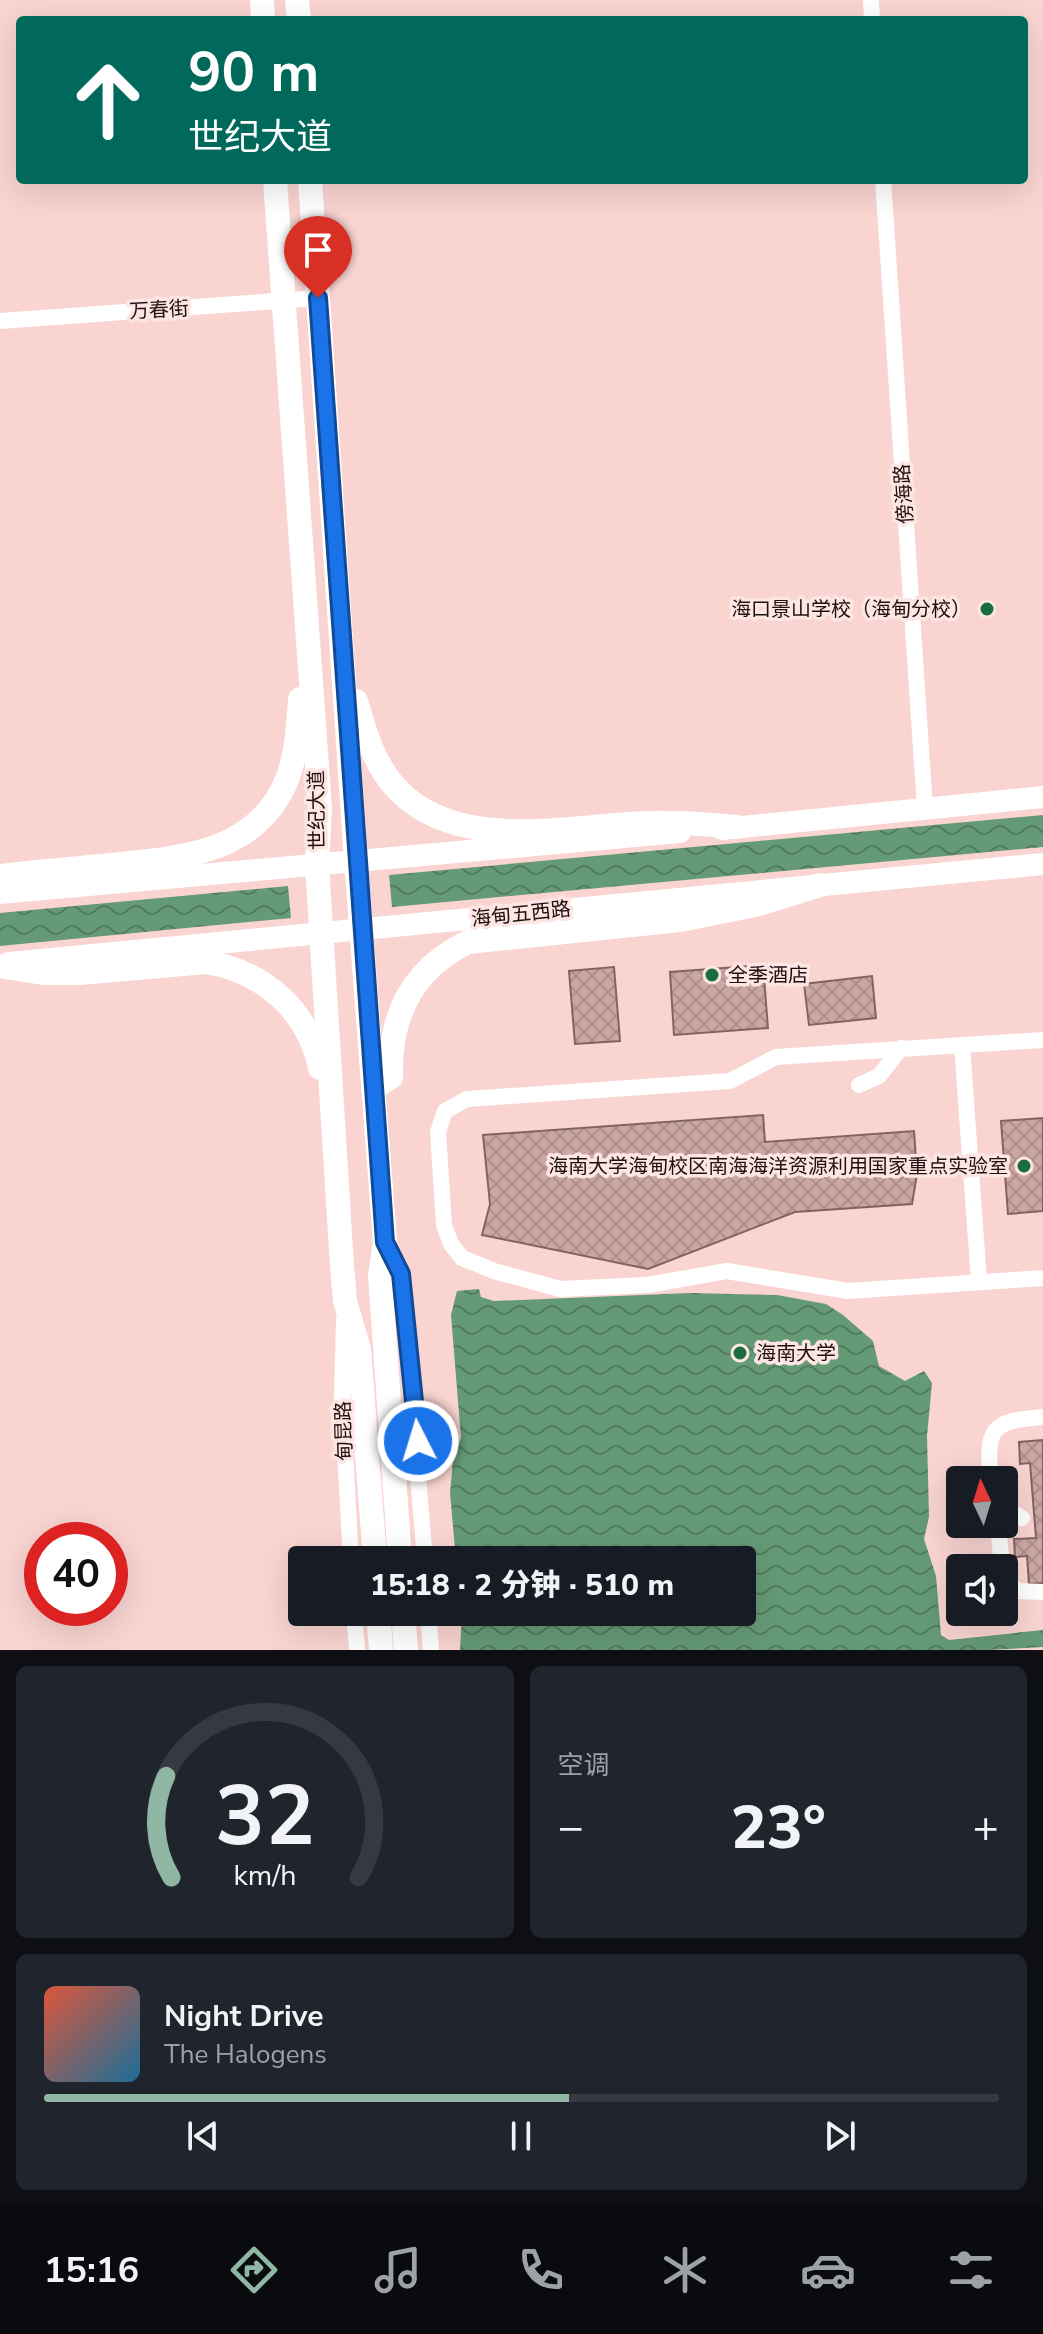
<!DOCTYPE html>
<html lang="zh">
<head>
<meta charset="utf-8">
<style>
	body { margin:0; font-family:"Nunito Sans","Noto Sans SC",sans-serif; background:#20242c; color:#f1f3f6; height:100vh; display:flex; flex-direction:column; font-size:30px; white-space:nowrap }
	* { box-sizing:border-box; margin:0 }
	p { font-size:26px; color:#9ea1a6 }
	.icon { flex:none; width:44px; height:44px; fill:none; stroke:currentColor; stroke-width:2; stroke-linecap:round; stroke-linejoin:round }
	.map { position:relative; height:1650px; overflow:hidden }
	.side { display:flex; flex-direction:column; gap:16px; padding:16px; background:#0d0f14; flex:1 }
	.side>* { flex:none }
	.hud { position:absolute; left:16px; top:16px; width:1012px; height:168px; border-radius:8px; box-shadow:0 8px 32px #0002; background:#00695c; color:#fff; overflow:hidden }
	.needle { width:52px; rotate:356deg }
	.tools { position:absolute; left:946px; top:1466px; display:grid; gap:16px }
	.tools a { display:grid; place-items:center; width:72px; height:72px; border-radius:8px; background:#171b24; box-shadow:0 8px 32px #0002; font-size:40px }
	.speed { position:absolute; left:24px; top:1522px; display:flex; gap:16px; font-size:40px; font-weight:700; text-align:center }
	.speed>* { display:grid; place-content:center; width:104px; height:104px; border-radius:50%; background:#171b24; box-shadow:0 8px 32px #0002; line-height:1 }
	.speed .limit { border:12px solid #d22; background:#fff; color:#111 }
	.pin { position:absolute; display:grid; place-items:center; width:68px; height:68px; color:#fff; margin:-82px -34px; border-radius:50% 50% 50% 0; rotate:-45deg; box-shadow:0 0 8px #0007 }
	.pin .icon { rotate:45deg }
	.me { position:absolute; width:88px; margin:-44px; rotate:355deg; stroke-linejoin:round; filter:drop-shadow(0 0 6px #0008) }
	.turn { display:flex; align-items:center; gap:28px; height:168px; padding:0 40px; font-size:36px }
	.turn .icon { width:104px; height:104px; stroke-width:2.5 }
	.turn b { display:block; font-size:56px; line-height:68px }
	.big { font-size:60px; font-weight:800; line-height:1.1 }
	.side .card { flex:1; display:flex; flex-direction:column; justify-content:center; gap:12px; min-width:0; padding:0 28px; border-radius:12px; background:#20242c }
	.side .dial { align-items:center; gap:0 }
	.dial svg { height:208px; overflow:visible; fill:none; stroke:#363941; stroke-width:7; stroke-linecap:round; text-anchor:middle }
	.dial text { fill:#f1f3f6; stroke:none }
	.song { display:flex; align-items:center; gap:24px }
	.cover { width:96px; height:96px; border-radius:12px; background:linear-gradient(135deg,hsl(10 70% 55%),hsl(200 70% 35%)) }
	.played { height:8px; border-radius:4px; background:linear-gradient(90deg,#90b7a4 55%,#363941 55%) }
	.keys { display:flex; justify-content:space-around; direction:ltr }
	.heat { display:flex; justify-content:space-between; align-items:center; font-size:44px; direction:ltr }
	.side .tiles { flex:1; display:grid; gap:16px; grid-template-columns:1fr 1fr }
	.card:last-child { grid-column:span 2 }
	.trip { position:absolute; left:288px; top:1546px; width:468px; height:80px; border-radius:8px; background:#171b24; box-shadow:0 8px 32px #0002; font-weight:800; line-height:80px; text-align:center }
	.menu { display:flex; height:128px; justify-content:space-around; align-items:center; background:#090b0e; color:#9ea1a6 }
	.menu .icon { width:56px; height:56px }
	.menu .current { color:#90b7a4 }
	.menu b { font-size:36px; color:#f1f3f6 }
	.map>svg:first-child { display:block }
	.water { fill:url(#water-waves) }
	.building { fill:url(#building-cross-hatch); stroke:#836360; stroke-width:2 }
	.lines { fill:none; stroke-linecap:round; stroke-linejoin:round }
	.minor { stroke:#fff; stroke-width:16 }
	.major { stroke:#fff; stroke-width:22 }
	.highway { stroke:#fff; stroke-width:24 }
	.route-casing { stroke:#114b97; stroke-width:20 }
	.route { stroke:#1a73e8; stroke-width:14 }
	.poi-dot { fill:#1a6d3f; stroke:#fce5e3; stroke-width:3 }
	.labels { text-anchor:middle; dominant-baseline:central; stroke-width:7; stroke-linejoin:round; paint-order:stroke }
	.street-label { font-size:20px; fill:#1e1110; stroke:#fce5e3 }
	.poi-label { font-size:20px; fill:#1e1110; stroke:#fce5e3; text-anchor:end }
</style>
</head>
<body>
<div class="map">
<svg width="1043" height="1650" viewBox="0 0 1043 1650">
	<defs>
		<pattern id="water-waves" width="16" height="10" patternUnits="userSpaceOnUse" patternTransform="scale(2)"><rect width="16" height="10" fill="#659a76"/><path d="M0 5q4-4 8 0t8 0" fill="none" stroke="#537c5f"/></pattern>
		<pattern id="building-cross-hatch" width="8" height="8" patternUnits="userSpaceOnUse" patternTransform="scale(2)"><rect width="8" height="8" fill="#cba7a4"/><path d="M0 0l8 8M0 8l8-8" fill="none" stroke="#ae8f8c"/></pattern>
	</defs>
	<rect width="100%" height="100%" fill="#f9d4d1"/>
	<path class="water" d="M1043,815V847L392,907L389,875Z
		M288,886L291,918L0,946V913Z
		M479,1289L481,1297L494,1301L690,1293L777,1295L826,1304L843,1315L873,1341L879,1366L905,1381L924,1371L932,1383L927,1436L929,1517L924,1539L936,1576L941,1635L949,1640L1043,1630V1647L989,1650H460L462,1612H742V1560H456L450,1493L453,1460L461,1438L451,1315L457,1291Z"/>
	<path class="building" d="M763,965L768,1028L674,1035L670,972Z
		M614,967L620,1041L575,1044L569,971Z
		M872,976L876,1018L809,1025L804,984Z
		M763,1115L765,1142L914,1131L917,1174L912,1204L795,1212L648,1269L482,1235L490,1204L483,1135Z
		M1043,1118V1211L1008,1214L1001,1121Z
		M1043,1440V1583L1029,1584L1027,1556L1015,1557L1014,1539L1036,1538L1030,1463L1020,1464L1019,1442Z"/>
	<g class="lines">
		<path class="minor" d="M871,0L872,20
			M883,180L925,809
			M0,321L318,298
			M1043,1040L776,1057L730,1081L467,1099L445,1111L438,1132L444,1225L451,1244L462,1258L494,1271L560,1289L647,1285L727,1271L848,1291L1043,1278
			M962,1046L979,1281
			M859,1085L879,1076L901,1048
			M385,1242L401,1274L425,1560
			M344,1319L342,1397L351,1560
			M990,1480C987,1428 990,1421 1043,1417
			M1004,1507L1022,1518
			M998,1524L1002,1568
			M1004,1578L1017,1591L1043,1592
			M354,1612L357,1650
			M428,1612L431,1650"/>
		<path class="major" d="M722,829L1043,797
			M0,893L680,832
			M9,963L1043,864"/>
		<path class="highway" d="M262,0L263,20
			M297,0L299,20
			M275,180L320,808L317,864L342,1266L345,1301L359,1349L375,1560
			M310,180L356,861L385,1242L380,1276L400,1560
			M356,701C365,732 374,765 397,789C457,853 568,826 645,823C676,822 706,824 737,827
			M0,876C40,871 81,868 121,864C189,857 260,850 288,777C297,752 298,725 300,699
			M0,966L43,973H80L206,962C263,971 308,1010 320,1068
			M373,1088L391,1077C389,1016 412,969 468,942L680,920L755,905L820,885
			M378,1612L381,1650
			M403,1612L406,1650"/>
	</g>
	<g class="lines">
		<defs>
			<path id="route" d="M318,298L385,1242L401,1274L418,1441"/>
		</defs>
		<use href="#route" class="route-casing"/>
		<use href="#route" class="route"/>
	</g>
	<g class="poi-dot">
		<circle cx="987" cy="609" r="8"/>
		<circle cx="712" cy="975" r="8"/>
		<circle cx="1024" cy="1166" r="8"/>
		<circle cx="740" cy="1353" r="8"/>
	</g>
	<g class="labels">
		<g class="street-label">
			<text transform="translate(159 310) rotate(-3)">万春街</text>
			<text transform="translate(904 494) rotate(-94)">傍海路</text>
			<text transform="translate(317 810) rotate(-91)">世纪大道</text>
			<text transform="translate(521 914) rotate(-6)">海甸五西路</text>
			<text transform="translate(344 1431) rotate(-92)">甸昆路</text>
		</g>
		<g class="poi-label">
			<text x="971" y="609">海口景山学校（海甸分校）</text>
			<text x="728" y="975" text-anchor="start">全季酒店</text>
			<text x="1008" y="1166">海南大学海甸校区南海海洋资源利用国家重点实验室</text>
			<text x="756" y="1353" text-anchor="start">海南大学</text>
		</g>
	</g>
</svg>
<div class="tools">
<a><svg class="needle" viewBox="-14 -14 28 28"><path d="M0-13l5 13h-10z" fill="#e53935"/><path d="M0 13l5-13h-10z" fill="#9ea1a6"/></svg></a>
<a><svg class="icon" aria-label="sound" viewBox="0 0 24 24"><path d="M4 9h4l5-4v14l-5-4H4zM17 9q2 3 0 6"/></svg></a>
</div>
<div class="speed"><div class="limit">40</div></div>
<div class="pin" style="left:318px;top:298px;background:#d93025"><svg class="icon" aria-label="arrive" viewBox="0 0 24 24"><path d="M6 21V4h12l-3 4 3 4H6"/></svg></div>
<svg class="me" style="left:418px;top:1441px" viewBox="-20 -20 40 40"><circle r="17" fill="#1a73e8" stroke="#fff" stroke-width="3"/><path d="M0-11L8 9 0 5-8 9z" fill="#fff"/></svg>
<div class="trip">15:18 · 2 分钟 · 510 m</div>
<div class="hud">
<div class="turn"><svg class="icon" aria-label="ahead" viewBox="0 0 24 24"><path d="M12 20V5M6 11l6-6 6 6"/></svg><div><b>90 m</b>世纪大道</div></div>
</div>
</div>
<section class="side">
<div class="tiles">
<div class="card dial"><svg viewBox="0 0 100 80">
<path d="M14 69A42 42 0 1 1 86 69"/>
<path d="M14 69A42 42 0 0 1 12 30" stroke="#90b7a4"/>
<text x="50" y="56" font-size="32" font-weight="700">32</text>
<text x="50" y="72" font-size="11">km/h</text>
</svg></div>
<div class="card"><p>空调</p>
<div class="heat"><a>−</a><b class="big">23°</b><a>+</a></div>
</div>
<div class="card">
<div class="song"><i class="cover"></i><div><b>Night Drive</b><p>The Halogens</p></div></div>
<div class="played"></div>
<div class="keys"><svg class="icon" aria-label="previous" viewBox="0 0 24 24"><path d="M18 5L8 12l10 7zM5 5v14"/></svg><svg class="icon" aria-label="pause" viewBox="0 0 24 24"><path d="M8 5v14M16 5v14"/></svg><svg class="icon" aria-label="next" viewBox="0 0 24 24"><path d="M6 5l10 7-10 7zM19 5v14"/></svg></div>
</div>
</div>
</section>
<nav class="menu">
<b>15:16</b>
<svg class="icon current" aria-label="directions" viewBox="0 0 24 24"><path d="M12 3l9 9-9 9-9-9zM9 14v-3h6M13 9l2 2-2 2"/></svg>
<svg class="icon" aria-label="music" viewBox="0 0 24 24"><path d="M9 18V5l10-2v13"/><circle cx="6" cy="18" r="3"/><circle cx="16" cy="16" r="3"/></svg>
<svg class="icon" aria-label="phone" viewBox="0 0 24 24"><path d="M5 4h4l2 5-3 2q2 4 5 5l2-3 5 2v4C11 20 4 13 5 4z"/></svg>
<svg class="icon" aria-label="climate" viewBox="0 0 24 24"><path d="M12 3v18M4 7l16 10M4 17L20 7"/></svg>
<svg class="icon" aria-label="car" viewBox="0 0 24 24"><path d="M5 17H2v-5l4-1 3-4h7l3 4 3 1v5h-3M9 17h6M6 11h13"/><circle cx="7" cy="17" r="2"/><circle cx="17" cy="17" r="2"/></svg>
<svg class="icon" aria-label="filters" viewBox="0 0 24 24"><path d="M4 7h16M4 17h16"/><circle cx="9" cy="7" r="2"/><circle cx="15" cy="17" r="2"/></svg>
</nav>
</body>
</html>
